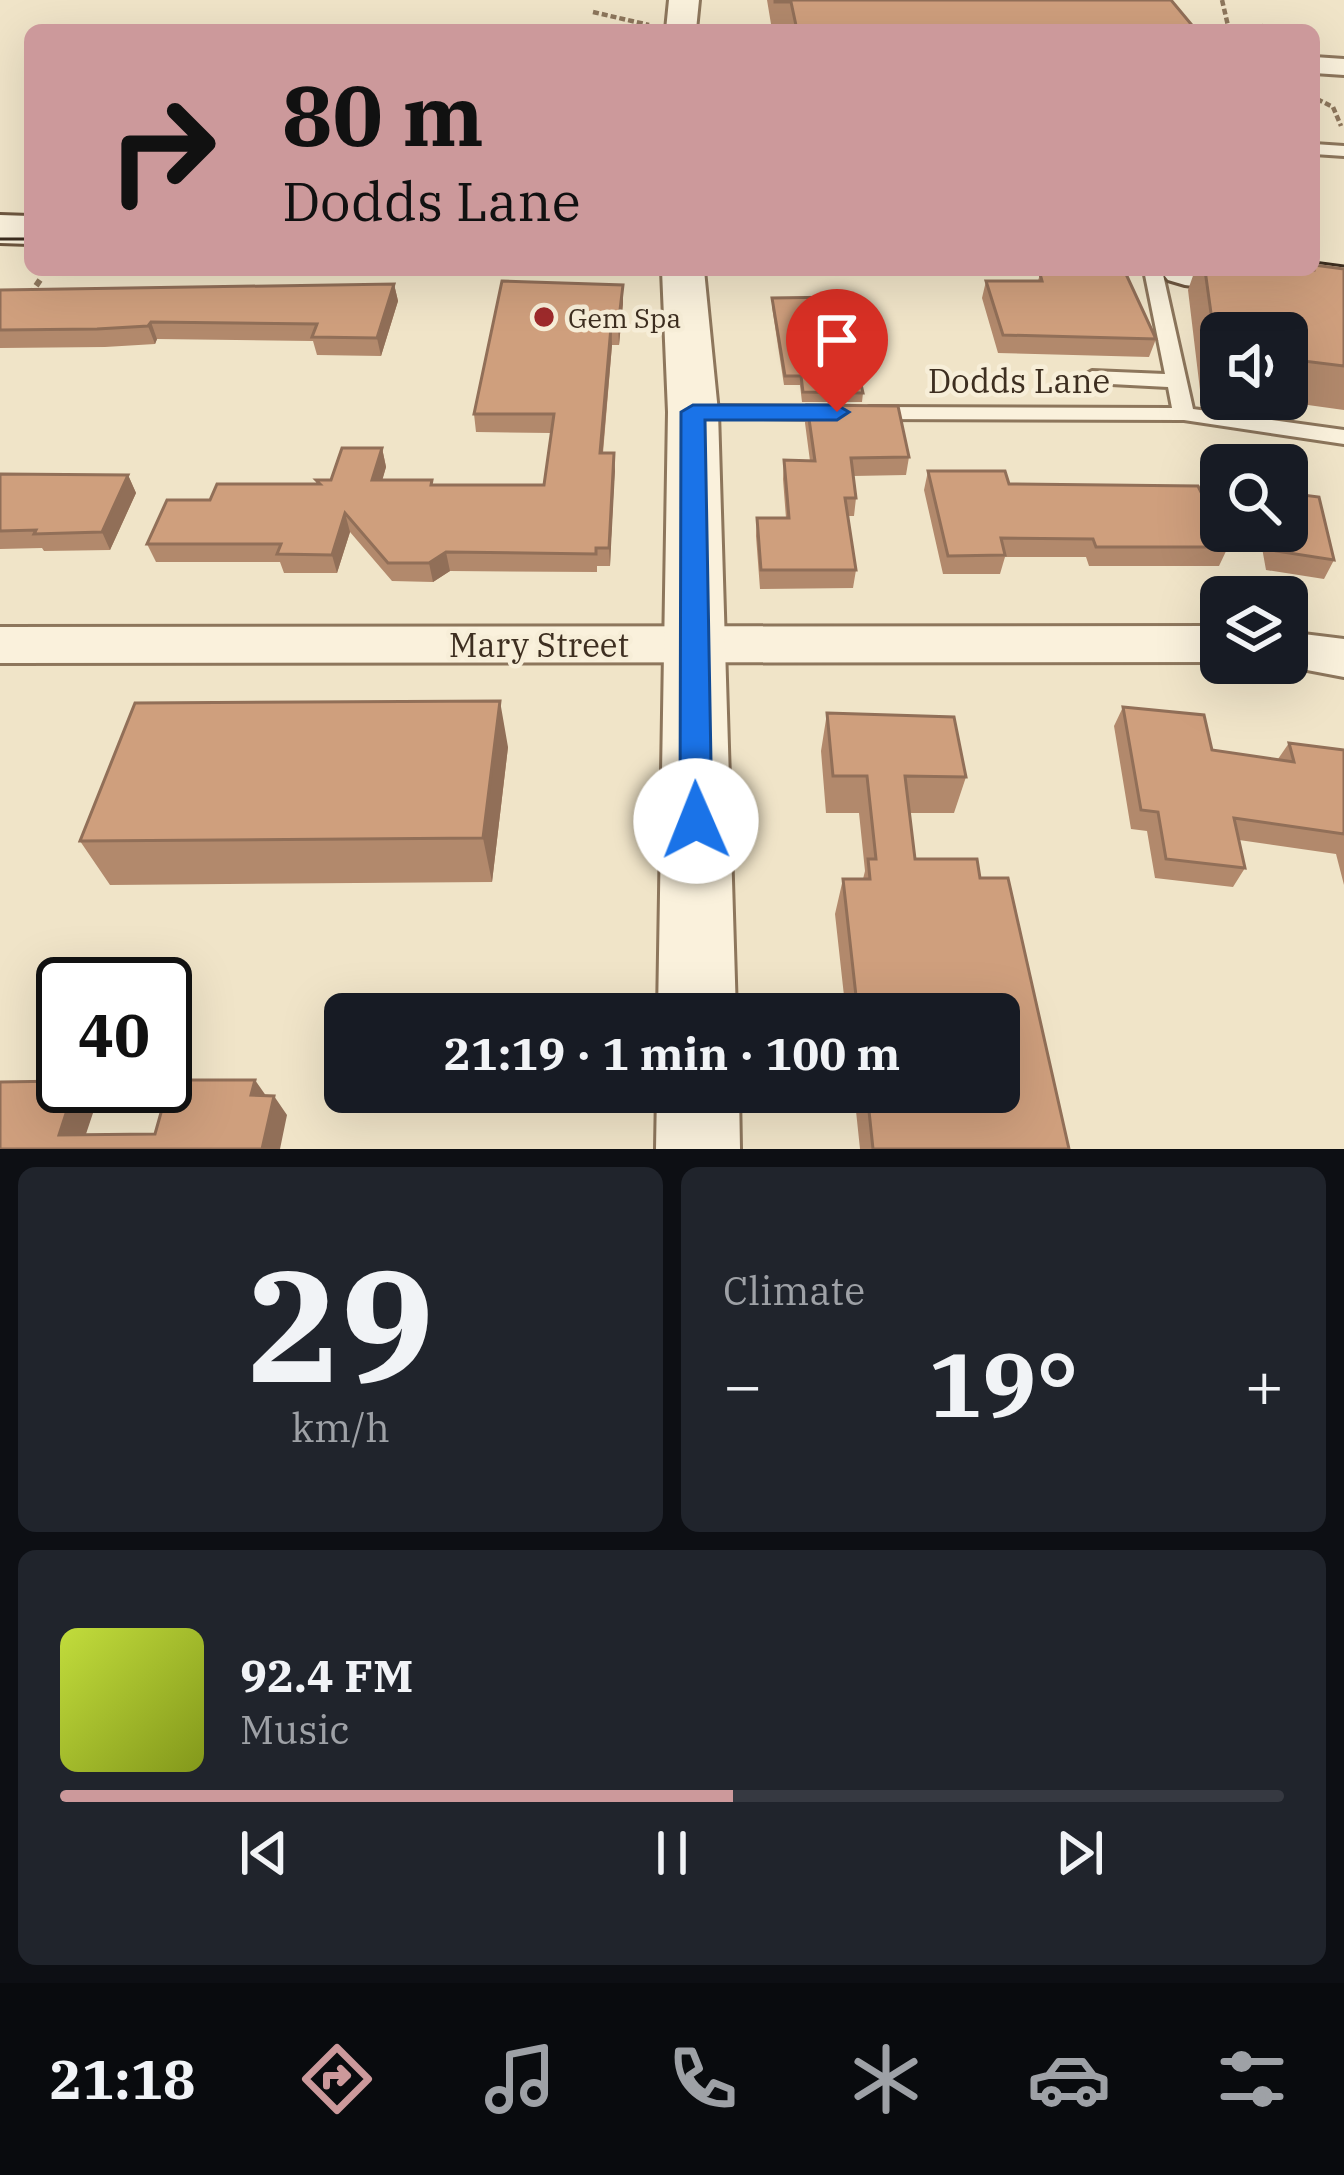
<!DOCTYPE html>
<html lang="en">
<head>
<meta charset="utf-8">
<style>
	body { margin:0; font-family:"IBM Plex Serif",serif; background:#20242c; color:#f1f3f6; height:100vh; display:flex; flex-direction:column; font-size:45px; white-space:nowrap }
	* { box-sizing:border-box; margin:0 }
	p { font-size:39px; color:#9ea1a6 }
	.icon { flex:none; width:66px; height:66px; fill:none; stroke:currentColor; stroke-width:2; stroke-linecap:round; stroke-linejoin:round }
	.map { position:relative; height:1149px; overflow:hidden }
	.side { display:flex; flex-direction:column; gap:18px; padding:18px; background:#0d0f14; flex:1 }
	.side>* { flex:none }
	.top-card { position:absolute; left:24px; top:24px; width:1296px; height:252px; border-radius:18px; box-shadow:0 12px 48px #0002; background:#cc999b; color:#111; overflow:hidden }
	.controls { position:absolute; left:1200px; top:312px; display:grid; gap:24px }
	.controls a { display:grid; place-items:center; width:108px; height:108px; border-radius:18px; background:#171b24; box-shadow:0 12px 48px #0002; font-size:60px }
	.speed { position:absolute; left:36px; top:957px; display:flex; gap:24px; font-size:60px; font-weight:700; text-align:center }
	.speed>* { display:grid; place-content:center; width:156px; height:156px; border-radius:50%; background:#171b24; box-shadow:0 12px 48px #0002; line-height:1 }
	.speed .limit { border:6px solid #111; border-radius:18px; background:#fff; color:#111 }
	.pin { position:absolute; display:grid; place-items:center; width:102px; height:102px; color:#fff; margin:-123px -51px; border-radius:50% 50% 50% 0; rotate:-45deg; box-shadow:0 0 12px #0007 }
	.pin .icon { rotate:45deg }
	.me { position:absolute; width:132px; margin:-66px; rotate:359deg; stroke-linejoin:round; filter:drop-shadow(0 0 9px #0008) }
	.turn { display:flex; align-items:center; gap:42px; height:252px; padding:0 60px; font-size:54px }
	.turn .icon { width:156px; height:156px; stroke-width:2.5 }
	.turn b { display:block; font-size:84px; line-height:102px }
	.big { font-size:90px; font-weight:700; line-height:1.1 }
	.side .widget { flex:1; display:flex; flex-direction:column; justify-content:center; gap:18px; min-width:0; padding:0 42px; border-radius:18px; background:#20242c }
	.side .dial { align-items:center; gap:0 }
	.dial b { font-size:156px; line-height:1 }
	.song { display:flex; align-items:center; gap:36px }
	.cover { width:144px; height:144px; border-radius:18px; background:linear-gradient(135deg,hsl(70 70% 55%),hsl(70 70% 35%)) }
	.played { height:12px; border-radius:6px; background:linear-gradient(90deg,#cc999b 55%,#363941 55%) }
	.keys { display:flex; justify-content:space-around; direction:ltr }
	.heat { display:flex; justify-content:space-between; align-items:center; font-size:66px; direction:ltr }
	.side .tiles { flex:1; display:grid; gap:18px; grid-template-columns:1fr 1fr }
	.widget:last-child { grid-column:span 2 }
	.trip { position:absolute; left:324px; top:993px; width:696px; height:120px; border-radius:18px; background:#171b24; box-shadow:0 12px 48px #0002; font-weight:700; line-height:120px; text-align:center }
	.menu { display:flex; height:192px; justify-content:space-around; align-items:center; background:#090b0e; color:#9ea1a6 }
	.menu .icon { width:84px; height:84px }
	.menu .selected { color:#cc999b }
	.menu b { font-size:54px; color:#f1f3f6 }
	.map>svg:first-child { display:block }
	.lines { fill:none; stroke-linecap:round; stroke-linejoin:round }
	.service-casing { stroke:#8d765c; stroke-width:6 }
	.minor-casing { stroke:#8d765c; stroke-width:6 }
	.tertiary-casing { stroke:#8d765c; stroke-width:6 }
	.secondary-casing { stroke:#6f573f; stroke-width:6 }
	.path-far1 { stroke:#8d765c; stroke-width:4.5; stroke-dasharray:6 3; stroke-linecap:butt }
	.path { stroke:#8d765c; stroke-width:6; stroke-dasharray:8 4.5; stroke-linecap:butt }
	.service { fill:#faf1dc; fill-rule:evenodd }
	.minor { fill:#faf1dc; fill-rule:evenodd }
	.tertiary { fill:#faf1dc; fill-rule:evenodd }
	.secondary { fill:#faf1dc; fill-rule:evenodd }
	.tram { stroke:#3d2e20; stroke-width:3 }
	.wall { fill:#b2896c }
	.shaded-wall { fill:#916f58 }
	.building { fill:#cf9f7d; stroke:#916f58; stroke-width:3 }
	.route { fill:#1a73e8; stroke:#114b97; stroke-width:3 }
	.poi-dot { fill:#9e2a2b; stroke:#f7eed8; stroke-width:4.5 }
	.labels { text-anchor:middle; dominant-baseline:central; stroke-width:9; stroke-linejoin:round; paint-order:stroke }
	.far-poi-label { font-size:27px; fill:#3d2e20; stroke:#f7eed8; text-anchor:start }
	.street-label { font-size:33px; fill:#3d2e20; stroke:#f7eed8 }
</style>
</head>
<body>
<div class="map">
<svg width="1344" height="1149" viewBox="0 0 1344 1149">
	<rect width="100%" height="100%" fill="#f0e4c8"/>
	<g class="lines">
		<defs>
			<path id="service" d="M1314,144L1344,146V156L1314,154Z
				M1144,270H1162L1193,409L1344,430V444L1184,420L869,419L859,413L869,407L1172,408L1168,387L1092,383L1082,377L1092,371L1165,374Z
				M693,406L835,407L845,413L835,419L686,417L683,412Z"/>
			<path id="minor" d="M1314,57L1344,59V75L1314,73Z
				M1221,626V662L0,663V627Z
				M1287,632L1344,639V677L1270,663H1287Z"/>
			<path id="tertiary" d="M669,0H699L696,30H666Z
				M662,270H704L718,412L736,1014H658L668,412Z
				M657,1092H739L740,1149H656Z"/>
			<path id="secondary" d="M0,215L30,216V244L0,243Z
				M1160,270H1298L1344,276V306L1185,285L1168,280Z"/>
		</defs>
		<use href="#service" class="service-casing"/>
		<use href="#minor" class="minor-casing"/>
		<use href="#tertiary" class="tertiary-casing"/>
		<use href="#secondary" class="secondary-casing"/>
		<path class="path-far1" d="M1222,0L1229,30
			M593,12L649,25
			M1251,30L1263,26
			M1317,99L1333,107L1341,126"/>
		<path class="path" d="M29,296L40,280"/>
		<use href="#service" class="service"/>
		<use href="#minor" class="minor"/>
		<use href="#tertiary" class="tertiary"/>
		<use href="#secondary" class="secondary"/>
		<path class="tram" d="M0,239H30
			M1314,262L1344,266"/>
	</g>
	<path class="wall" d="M767,0H1171L1196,30H772Z
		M1344,269V410L1265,399H1287V333H1221V393L1200,390L1188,290L1195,270Z
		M1040,274L1156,339L1149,357L998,353L982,298L986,281H1038Z
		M394,284L398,301L381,356L317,355L313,341L157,339L155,344L105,347L0,348V290Z
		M772,298L863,393L862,402H802L800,385H784L772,307Z
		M623,303L619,345H612L603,453H614L610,566H597V572L450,571L433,582L392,581L350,532L337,573H284L280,562H156L147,544L210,500L317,484L316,480H331L382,448L386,467L382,480L433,485H544L551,433L476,432L474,414Z
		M807,405L909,457L906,475L853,476L856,498L854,516H848L856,570L853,588L760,589L756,536L757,518H786L783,479L784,460L810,461L805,423Z
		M928,471L1009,484L1228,547L1219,566H1089L1086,557H1005L1000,574H943L924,490Z
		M0,474L128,475L136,493L110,550L44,551L42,548L0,549Z
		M1259,531H1287L1334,560L1324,579L1266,570Z
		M1123,707L1212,750L1278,759L1289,743L1344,750V885L1336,854L1239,840L1245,868L1233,887L1155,878L1147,831L1131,829L1114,726Z
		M827,713L966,777L954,813H909L915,859L980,878L1069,1149H860L854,1092H999V1014H846L835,914L843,879H863L865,871L859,813H826L821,751Z
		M508,747L492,882L110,885L80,841Z"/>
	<path class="shaded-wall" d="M394,284L398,301L381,356L377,338Z
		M623,285V303L619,345L618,327Z
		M151,322L157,339L155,344L148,326Z
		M611,327L612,345L601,471L600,453Z
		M382,448L386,467L377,499L372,480Z
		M614,453L615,471L610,566L609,548Z
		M128,475L136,493L110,550L102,532Z
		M345,513L350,532L337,573L332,555Z
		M446,552L450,571L433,582L429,563Z
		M500,701L508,747L492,882L483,838Z
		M255,1080L269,1100L251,1095Z
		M75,1086H82L97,1101L81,1149L59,1135Z
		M274,1096L287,1115L280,1149H262Z"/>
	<path class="building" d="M775,0H1171L1196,30H797L791,2H775Z
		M1314,265L1344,269V366L1287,359V333H1221V350L1216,349L1205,270H1314Z
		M1040,274H1126L1156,339L1003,335L986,281H1042Z
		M502,281L623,285L618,327H611L600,453H614L609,548H596V554L446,552L429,563H388L345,513L332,555L277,554L281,544H147L167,500H210L217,484H320L316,480H331L342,448H382L372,480H432L431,485H544L554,414H474Z
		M394,284L377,338L312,337L317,324L151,322L148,326L97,329L0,330V290Z
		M841,297L863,393L803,392L801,376H785L772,298Z
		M807,405L898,406L909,457L851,458L856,498H845L856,570H761L757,518H789L784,460L815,461Z
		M928,471H1005L1009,484L1198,486L1228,547H1096L1093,539L1001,538L1005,555L948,556Z
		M0,474L128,475L102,532L34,534L36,530L0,531Z
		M1287,493L1319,497L1334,560L1276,551L1272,531H1287Z
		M500,701L483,838L80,841L135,703Z
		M1123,707L1204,715L1212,750L1294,762L1289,743L1344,750V834L1234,818L1245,868L1166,859L1158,812L1141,810Z
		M827,713L954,717L966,777L905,776L915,859H977L980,878H1008L1069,1149H873L867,1092H999V1014H858L843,879H870L868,859H876L867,776H833Z
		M188,1080H255L251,1095L274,1096L262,1149H0V1082L63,1081V1086H75L59,1135L155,1134L164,1102L183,1101Z"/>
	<path class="route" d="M693,405H837L849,412L837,420H705L712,821L708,831L696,835L684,831L680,821L681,412Z"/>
	<circle class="poi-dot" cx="544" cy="317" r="12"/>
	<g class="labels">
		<g class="far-poi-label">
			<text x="568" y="317">Gem Spa</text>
		</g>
		<g class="street-label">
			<text x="1019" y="380">Dodds Lane</text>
			<text x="539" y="644">Mary Street</text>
		</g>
	</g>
</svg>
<div class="controls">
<a><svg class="icon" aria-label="sound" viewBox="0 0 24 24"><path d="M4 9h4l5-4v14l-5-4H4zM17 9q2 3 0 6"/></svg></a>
<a><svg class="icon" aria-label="search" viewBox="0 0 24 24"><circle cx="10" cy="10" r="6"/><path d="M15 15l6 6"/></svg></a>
<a><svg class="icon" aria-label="layers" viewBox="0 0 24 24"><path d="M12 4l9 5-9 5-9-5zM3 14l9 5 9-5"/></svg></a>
</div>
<div class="speed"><div class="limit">40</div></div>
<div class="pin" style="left:837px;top:412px;background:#d93025"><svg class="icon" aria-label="arrive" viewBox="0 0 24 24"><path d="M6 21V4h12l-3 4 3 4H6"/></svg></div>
<svg class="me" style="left:696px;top:821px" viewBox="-20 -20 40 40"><circle r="19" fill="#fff"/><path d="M0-13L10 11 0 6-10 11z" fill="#1a73e8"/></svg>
<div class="trip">21:19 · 1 min · 100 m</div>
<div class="top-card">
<div class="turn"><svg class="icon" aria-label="right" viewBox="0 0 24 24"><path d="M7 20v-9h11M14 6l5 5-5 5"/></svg><div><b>80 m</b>Dodds Lane</div></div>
</div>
</div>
<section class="side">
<div class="tiles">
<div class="widget dial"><b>29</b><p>km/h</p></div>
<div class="widget"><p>Climate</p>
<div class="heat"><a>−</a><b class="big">19°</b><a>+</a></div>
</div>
<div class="widget">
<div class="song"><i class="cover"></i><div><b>92.4 FM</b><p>Music</p></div></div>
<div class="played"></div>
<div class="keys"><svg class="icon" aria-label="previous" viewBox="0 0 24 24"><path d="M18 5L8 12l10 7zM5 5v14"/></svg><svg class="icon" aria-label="pause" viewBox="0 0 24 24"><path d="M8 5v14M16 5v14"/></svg><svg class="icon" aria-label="next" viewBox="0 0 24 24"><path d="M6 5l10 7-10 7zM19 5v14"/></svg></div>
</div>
</div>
</section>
<nav class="menu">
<b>21:18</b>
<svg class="icon selected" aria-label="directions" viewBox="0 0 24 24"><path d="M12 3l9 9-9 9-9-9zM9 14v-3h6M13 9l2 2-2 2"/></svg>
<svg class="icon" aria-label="music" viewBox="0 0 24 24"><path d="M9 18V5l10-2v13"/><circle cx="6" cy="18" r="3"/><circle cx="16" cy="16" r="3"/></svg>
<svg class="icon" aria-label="phone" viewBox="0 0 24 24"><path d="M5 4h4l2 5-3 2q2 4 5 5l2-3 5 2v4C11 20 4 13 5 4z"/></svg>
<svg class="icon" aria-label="climate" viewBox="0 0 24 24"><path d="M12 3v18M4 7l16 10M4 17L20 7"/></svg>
<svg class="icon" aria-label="car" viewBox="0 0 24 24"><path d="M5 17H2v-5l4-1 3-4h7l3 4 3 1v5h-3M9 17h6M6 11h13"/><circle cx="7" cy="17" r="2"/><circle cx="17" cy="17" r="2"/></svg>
<svg class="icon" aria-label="filters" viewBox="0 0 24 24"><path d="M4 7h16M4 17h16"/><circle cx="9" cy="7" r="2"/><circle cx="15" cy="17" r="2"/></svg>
</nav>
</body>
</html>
